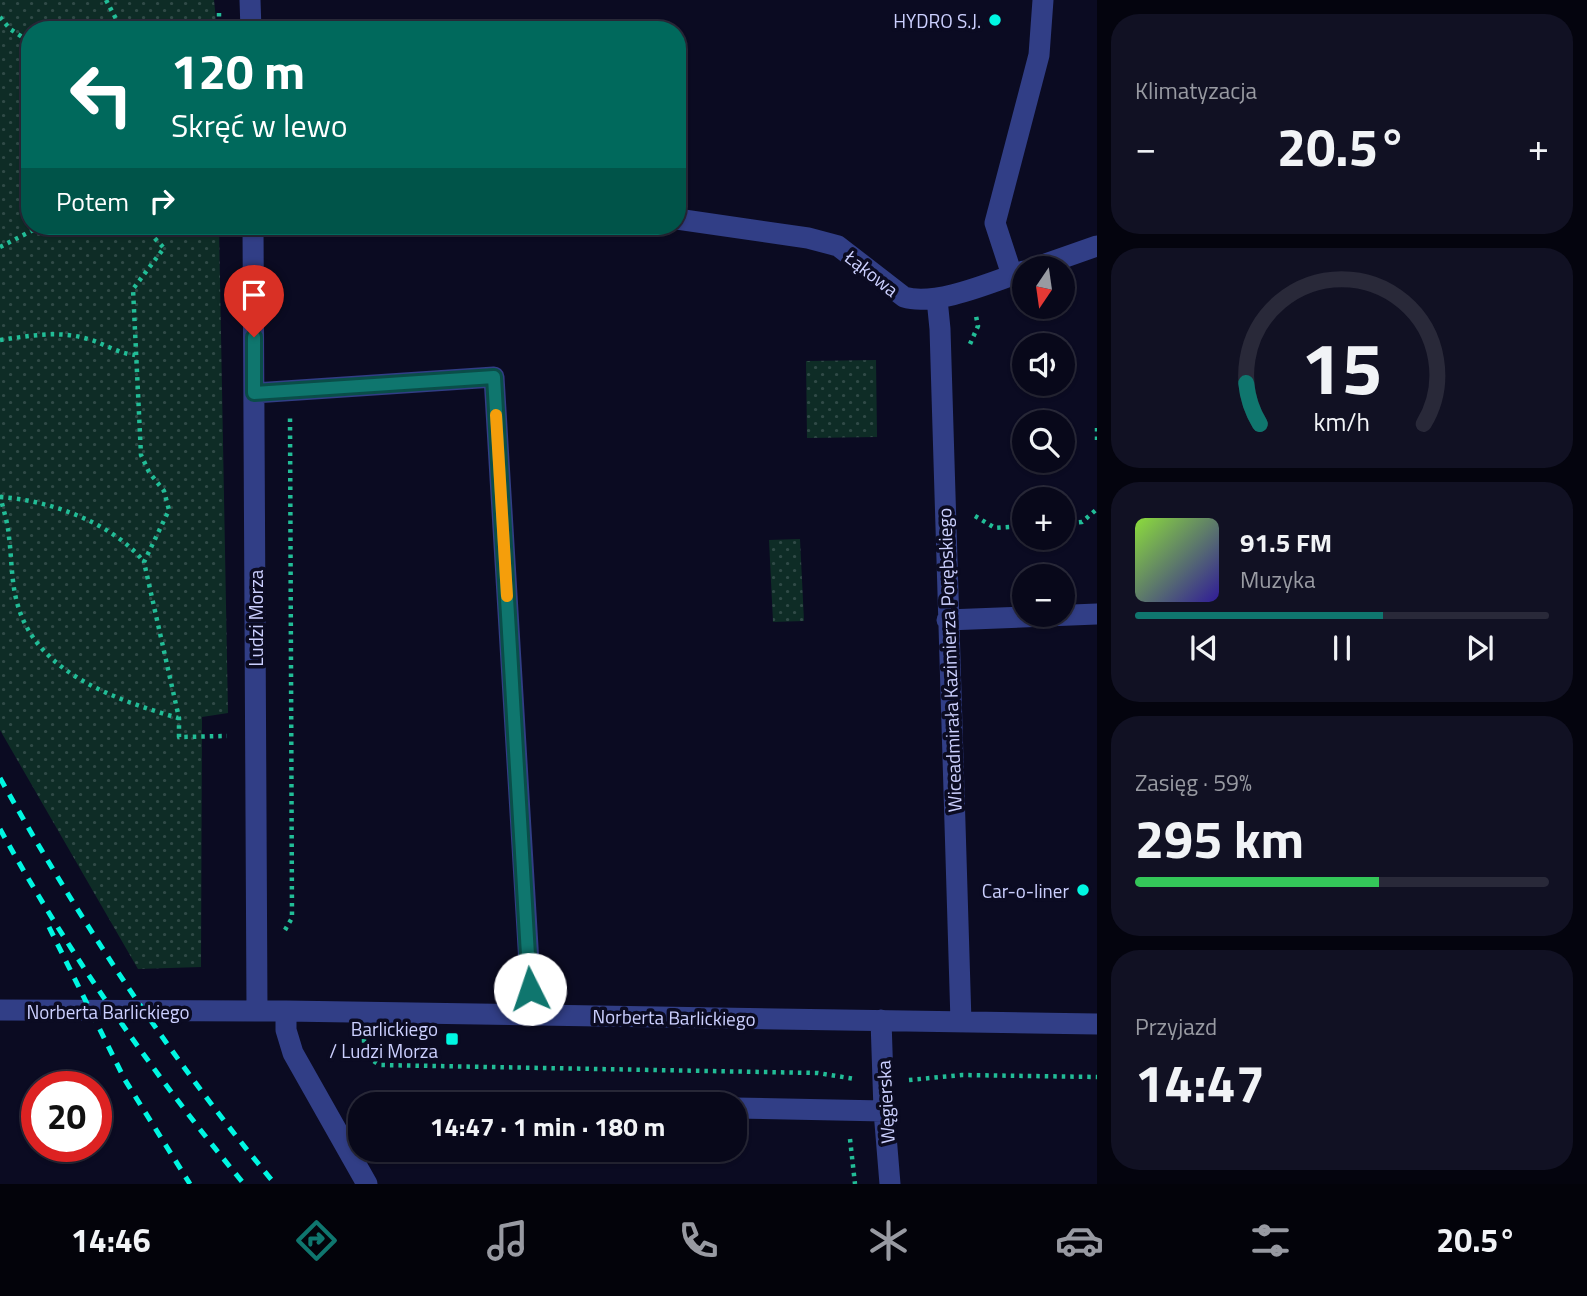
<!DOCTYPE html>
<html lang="pl">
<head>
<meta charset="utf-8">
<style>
	body { margin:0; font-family:"Titillium Web",sans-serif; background:#111123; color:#f1f3f6; height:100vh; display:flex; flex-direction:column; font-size:26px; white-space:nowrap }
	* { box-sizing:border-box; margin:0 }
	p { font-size:23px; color:#989aa2 }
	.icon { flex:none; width:38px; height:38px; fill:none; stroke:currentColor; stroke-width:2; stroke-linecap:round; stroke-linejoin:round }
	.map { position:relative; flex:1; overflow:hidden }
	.sheet { display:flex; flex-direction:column; gap:14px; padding:14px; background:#04040e; width:490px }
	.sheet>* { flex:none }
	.guide { position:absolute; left:21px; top:21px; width:665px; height:214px; border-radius:28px; box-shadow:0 2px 5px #0004,0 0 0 2px #292939; background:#00695c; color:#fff; overflow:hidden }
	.needle { width:46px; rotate:193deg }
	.controls { position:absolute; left:1012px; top:256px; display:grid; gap:14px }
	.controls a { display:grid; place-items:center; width:63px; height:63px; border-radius:50%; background:#08081a; box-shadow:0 2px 5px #0004,0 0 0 2px #292939; font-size:35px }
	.speed { position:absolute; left:21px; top:1071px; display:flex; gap:14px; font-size:35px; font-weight:700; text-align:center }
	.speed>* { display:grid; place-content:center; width:91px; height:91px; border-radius:50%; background:#08081a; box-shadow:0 2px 5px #0004,0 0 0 2px #292939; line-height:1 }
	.speed .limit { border:10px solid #d22; background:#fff; color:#111 }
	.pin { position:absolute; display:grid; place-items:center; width:60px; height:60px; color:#fff; margin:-72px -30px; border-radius:50% 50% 50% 0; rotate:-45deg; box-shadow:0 0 7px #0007 }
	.pin .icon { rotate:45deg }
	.me { position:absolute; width:77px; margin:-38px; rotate:356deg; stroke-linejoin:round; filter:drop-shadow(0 0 5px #0008) }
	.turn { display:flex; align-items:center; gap:24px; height:147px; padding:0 35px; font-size:32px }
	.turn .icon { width:91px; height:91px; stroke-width:2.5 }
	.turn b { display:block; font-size:49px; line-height:60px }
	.then { display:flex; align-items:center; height:66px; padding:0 35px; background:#0003; gap:14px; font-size:26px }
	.big { font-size:52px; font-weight:700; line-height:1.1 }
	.sheet .widget { flex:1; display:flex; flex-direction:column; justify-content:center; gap:10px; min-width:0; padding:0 24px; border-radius:28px; background:#111123 }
	.sheet .dial { align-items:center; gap:0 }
	.dial svg { height:182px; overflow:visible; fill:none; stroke:#292939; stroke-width:7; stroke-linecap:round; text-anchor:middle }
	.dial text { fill:#f1f3f6; stroke:none }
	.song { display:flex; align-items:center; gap:21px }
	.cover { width:84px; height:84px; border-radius:10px; background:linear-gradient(135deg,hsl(90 70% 55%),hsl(250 70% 35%)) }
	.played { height:7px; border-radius:4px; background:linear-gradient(90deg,#0f766e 60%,#292939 60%) }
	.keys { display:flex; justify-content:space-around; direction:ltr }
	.heat { display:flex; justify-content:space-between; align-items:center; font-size:38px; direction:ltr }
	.charge { height:10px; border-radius:5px; background:linear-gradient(90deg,#34c759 59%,#292939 0) }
	.trip { position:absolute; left:348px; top:1092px; width:399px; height:70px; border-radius:28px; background:#08081a; box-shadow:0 2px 5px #0004,0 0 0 2px #292939; font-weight:700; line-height:70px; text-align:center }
	.dock { display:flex; height:112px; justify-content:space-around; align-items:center; background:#03030a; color:#989aa2 }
	.dock .icon { width:49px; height:49px }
	.dock .on { color:#0f766e }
	.dock b { font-size:32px; color:#f1f3f6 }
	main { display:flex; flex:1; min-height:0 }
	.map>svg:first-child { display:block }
	.park { fill:url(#park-dots) }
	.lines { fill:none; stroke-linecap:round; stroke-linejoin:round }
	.path { stroke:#22bd97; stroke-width:4.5; stroke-dasharray:3.5 5; stroke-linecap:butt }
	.minor { stroke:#313e86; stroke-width:21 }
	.rail { stroke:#00f7e2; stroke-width:5; stroke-dasharray:10 9; stroke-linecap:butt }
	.route-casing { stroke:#0a4d48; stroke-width:18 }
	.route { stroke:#0f766e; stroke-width:12 }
	.slow { stroke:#f59e0b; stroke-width:12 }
	.poi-dot { fill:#00f7e2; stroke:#0b0b22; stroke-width:2.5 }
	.labels { text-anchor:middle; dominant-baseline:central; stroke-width:7; stroke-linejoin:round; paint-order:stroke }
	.poi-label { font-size:19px; fill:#ccd0ff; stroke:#0b0b22; text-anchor:end }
	.street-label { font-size:19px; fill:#ccd0ff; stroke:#0b0b22 }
</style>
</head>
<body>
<main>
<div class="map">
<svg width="1097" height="1184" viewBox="0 0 1097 1184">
	<defs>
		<pattern id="park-dots" width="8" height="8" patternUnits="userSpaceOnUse" patternTransform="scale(1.75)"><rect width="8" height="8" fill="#0e2c26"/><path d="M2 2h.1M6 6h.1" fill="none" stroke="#304a47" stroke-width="1.8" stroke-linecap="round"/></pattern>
	</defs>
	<rect width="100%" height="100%" fill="#0b0b22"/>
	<path class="park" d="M0,0H214L217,30H30V226H219L228,713L202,717L201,967L138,969L0,730Z
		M876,360L877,437L807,438L806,361Z
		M800,539L804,621L773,622L769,540Z"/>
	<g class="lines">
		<path class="path" d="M106,0L122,30
			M219,13V30
			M0,17L10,29L30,42
			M143,226L164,248L133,289L141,455L149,472L164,491L169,510L144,562L179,718V737L227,736
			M0,247L41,226
			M0,340C30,336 58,330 88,339C105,344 117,353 135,355
			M970,344L978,326L976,316
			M1097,428V444
			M0,495C3,509 8,523 9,537C12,560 11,583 18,606C38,674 117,700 178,718
			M0,497C49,500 113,523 144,562
			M975,516L995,528L1024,526
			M1062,524L1082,522L1097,509
			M285,930L292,918L290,416
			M364,1039C364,1053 368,1058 380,1065L818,1073L855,1079
			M909,1080L962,1075L1097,1077
			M850,1139L855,1184"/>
		<path class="minor" d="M250,0L251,30
			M677,219L808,238L838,246L904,297C935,307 992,282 1024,271
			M253,226L257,1011
			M1034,268L1097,246
			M1012,275L995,223L1039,55L1043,0
			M937,299L940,329L961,1022
			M254,393L494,377L532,1014
			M947,620L1097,614
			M0,1010L286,1011L1097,1024
			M286,1011V1030L293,1053L367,1184
			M881,1020L884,1111L890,1184
			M735,1108L884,1111"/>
		<path class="rail" d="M0,778C80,921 170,1058 275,1184
			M0,829C69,954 153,1074 244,1184
			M49,927L125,1080L190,1184"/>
	</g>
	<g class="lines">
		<defs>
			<path id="route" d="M254,337V393L494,377L530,989"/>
		</defs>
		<use href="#route" class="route-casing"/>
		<use href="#route" class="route"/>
		<path class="slow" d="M496,415L507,596"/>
	</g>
	<g class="poi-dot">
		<circle cx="995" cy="20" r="7"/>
		<circle cx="1083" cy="890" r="7"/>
		<rect x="445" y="1032" width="14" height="14" rx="3.5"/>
	</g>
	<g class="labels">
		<g class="poi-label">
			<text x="981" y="20">HYDRO S.J.</text>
			<text x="1069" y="890">Car-o-liner</text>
			<text x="438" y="1028">Barlickiego<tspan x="438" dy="22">/ Ludzi Morza</tspan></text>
		</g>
		<g class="street-label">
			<text transform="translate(872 273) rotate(38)">Łąkowa</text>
			<text transform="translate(255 618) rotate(-90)">Ludzi Morza</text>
			<text transform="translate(949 660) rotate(-92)">Wiceadmirała Kazimierza Porębskiego</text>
			<text x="108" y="1011">Norberta Barlickiego</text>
			<text transform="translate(674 1017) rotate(1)">Norberta Barlickiego</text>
			<text transform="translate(885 1102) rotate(-93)">Węgierska</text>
		</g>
	</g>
</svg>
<div class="controls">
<a><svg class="needle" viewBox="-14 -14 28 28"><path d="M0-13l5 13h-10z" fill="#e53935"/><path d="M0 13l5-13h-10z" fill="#989aa2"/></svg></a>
<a><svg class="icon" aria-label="sound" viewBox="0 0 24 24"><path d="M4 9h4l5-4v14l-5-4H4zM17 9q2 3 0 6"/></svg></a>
<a><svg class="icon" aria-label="search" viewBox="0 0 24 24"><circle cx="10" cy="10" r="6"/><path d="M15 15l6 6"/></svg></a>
<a>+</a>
<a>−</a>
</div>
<div class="speed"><div class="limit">20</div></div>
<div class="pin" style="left:254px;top:337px;background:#d93025"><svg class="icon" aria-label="arrive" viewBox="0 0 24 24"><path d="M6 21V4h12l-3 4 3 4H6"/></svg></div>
<svg class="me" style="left:530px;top:989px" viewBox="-20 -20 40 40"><circle r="19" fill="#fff"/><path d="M0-13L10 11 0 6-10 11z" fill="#0f766e"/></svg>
<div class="trip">14:47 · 1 min · 180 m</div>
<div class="guide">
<div class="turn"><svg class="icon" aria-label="left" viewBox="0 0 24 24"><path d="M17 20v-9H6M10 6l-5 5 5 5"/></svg><div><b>120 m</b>Skręć w lewo</div></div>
<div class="then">Potem<svg class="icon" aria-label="right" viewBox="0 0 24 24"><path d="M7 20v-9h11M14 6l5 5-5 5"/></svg></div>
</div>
</div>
<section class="sheet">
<div class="widget"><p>Klimatyzacja</p>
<div class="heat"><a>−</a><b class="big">20.5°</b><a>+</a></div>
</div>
<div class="widget dial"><svg viewBox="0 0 100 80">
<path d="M14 69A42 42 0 1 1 86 69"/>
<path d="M14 69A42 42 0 0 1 8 51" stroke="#0f766e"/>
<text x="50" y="56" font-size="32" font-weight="700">15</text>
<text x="50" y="72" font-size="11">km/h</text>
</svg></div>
<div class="widget">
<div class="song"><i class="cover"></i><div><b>91.5 FM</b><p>Muzyka</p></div></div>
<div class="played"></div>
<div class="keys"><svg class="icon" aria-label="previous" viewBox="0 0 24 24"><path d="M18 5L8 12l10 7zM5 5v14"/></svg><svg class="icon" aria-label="pause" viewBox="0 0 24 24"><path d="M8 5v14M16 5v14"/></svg><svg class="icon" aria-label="next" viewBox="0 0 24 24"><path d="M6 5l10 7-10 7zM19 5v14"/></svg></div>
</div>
<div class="widget"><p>Zasięg · 59%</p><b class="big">295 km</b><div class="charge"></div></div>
<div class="widget"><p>Przyjazd</p><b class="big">14:47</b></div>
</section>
</main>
<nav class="dock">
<b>14:46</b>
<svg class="icon on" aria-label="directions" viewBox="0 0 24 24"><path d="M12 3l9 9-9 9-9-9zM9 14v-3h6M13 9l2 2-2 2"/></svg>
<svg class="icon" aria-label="music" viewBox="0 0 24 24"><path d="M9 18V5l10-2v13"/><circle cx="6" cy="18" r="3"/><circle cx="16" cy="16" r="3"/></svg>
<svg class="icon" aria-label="phone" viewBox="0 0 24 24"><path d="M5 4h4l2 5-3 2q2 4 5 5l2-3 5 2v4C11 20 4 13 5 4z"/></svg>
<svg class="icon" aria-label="climate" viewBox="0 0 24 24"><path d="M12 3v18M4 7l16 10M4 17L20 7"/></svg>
<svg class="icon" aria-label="car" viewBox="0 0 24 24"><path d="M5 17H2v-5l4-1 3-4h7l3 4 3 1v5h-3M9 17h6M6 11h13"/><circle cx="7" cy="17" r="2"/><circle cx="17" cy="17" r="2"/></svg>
<svg class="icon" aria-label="filters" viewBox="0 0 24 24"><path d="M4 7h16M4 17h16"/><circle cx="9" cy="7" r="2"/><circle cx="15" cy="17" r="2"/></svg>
<b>20.5°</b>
</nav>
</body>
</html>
